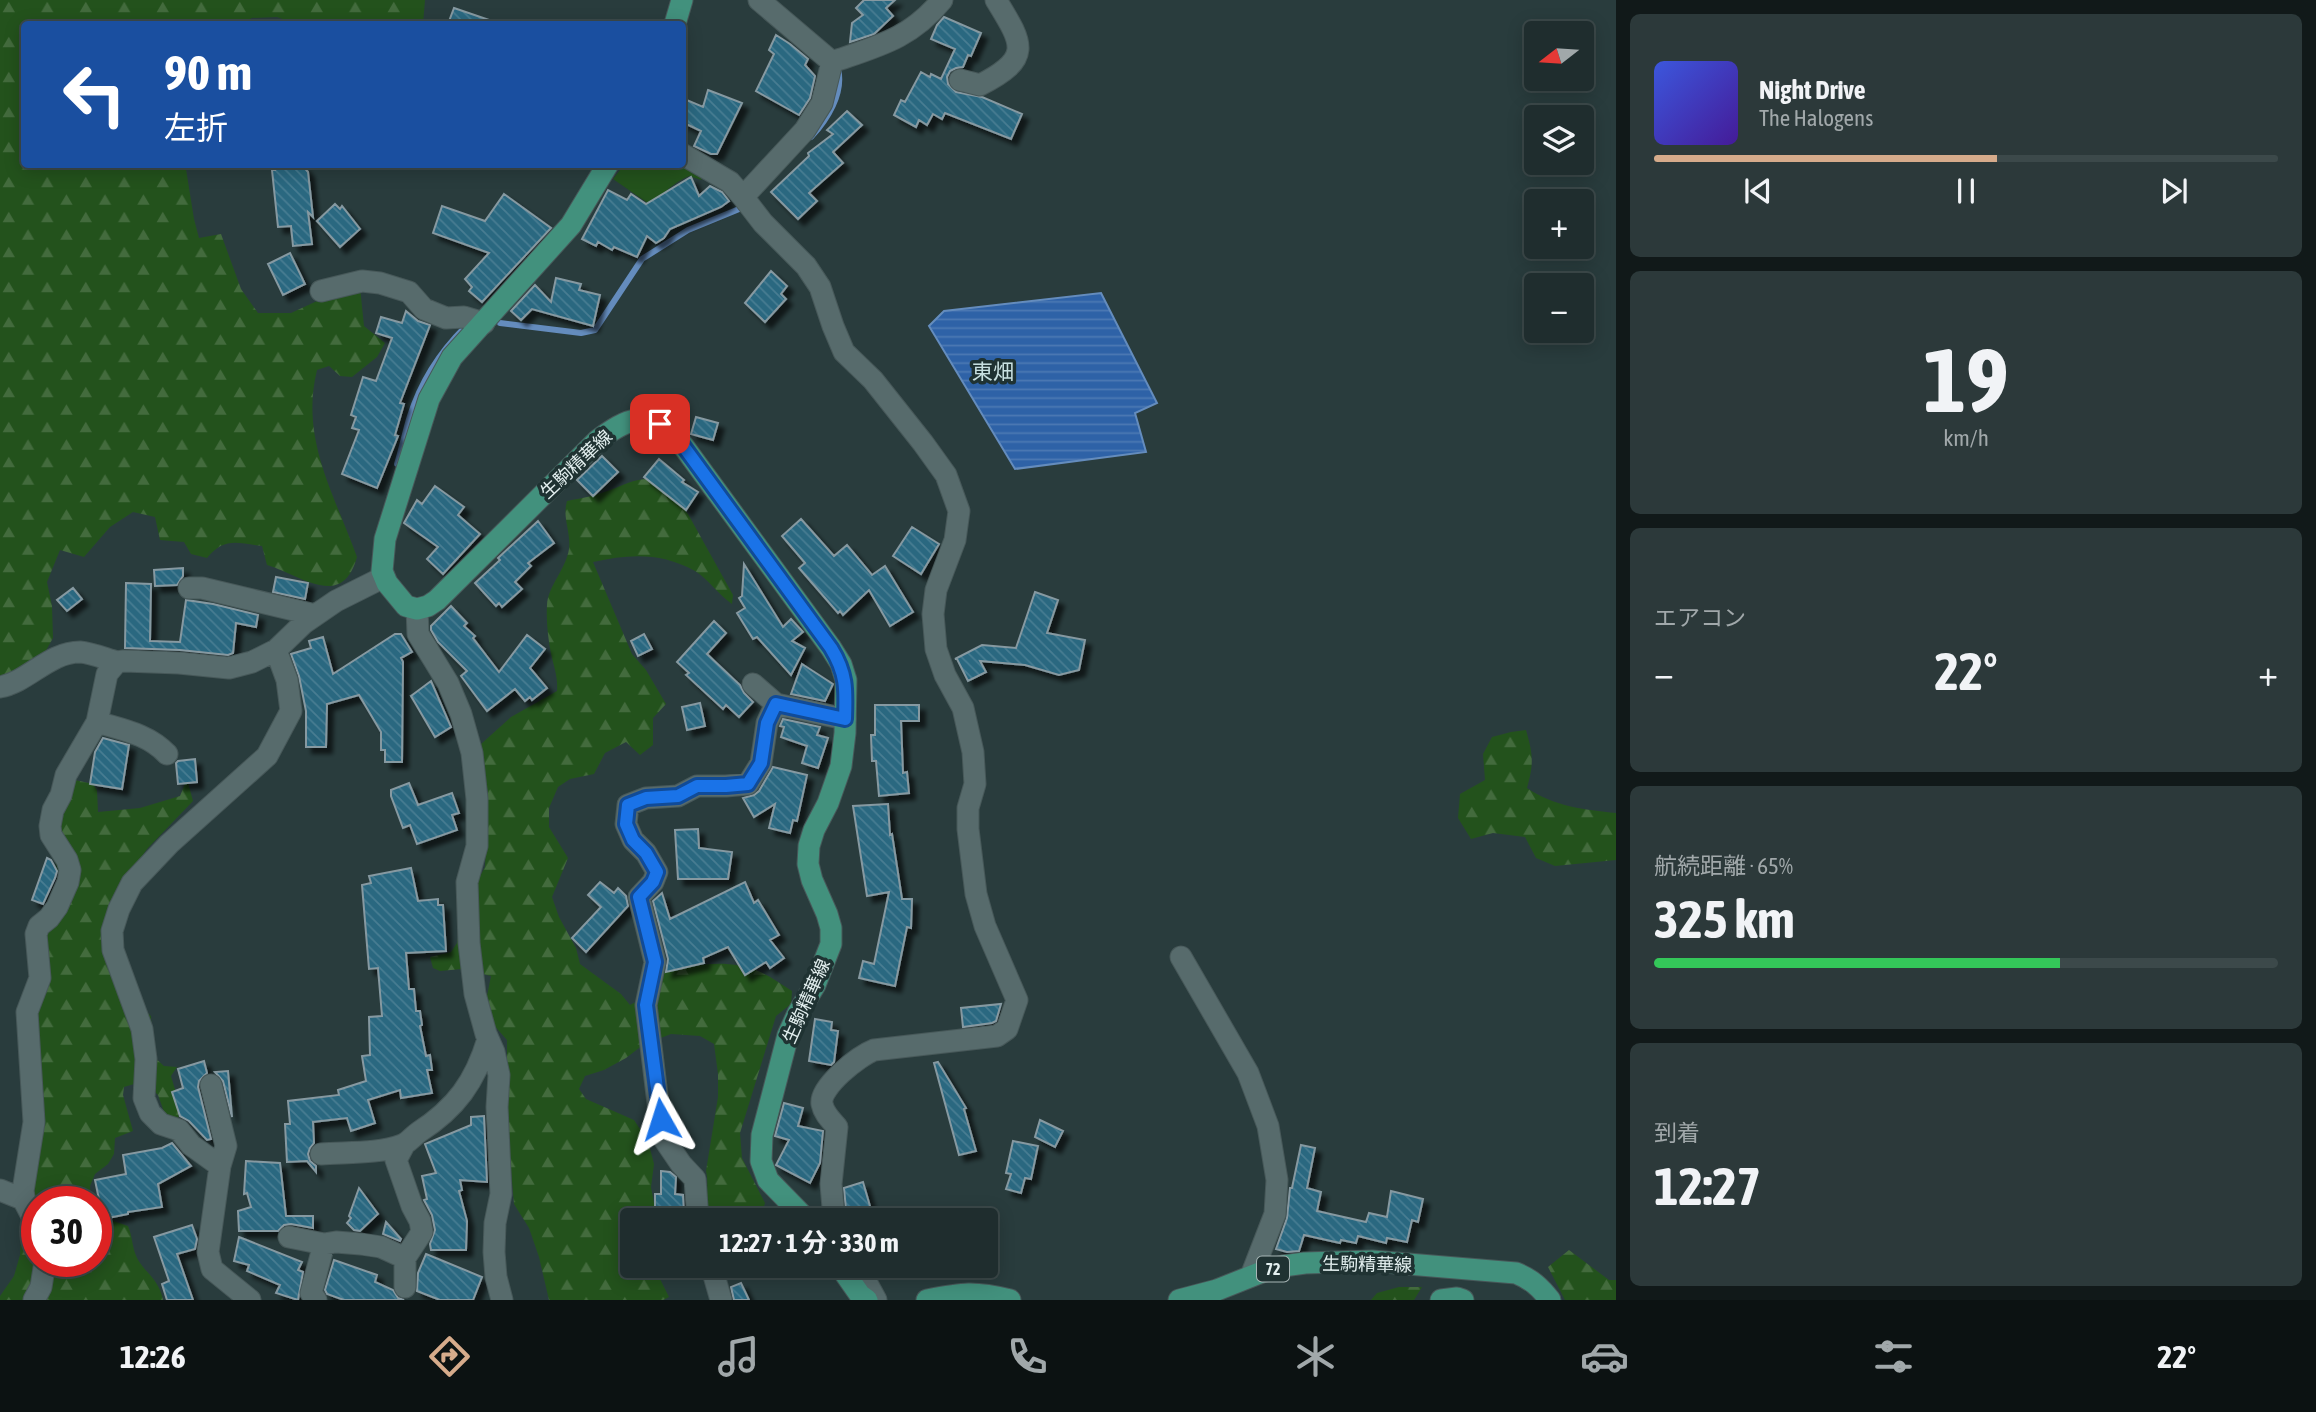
<!DOCTYPE html>
<html lang="ja">
<head>
<meta charset="utf-8">
<style>
	body { margin:0; font-family:"Asap Condensed","Noto Sans JP",sans-serif; background:#2c393a; color:#f1f3f6; height:100vh; display:flex; flex-direction:column; font-size:26px; white-space:nowrap }
	* { box-sizing:border-box; margin:0 }
	p { font-size:23px; color:#a1a8aa }
	.icon { flex:none; width:38px; height:38px; fill:none; stroke:currentColor; stroke-width:2; stroke-linecap:round; stroke-linejoin:round }
	.map { position:relative; flex:1; overflow:hidden }
	.panel { display:flex; flex-direction:column; gap:14px; padding:14px; background:#111919; width:700px }
	.panel>* { flex:none }
	.banner { position:absolute; left:21px; top:21px; width:665px; height:147px; border-radius:7px; box-shadow:0 4px 18px #0003,0 0 0 2px #3c494a; background:#1a4fa0; color:#fff; overflow:hidden }
	.needle { width:46px; rotate:253deg }
	.buttons { position:absolute; left:1524px; top:21px; display:grid; gap:14px }
	.buttons a { display:grid; place-items:center; width:70px; height:70px; border-radius:7px; background:#1f2d2e; box-shadow:0 4px 18px #0003,0 0 0 2px #3c494a; font-size:35px }
	.speed { position:absolute; left:21px; top:1186px; display:flex; gap:14px; font-size:35px; font-weight:700; text-align:center }
	.speed>* { display:grid; place-content:center; width:91px; height:91px; border-radius:50%; background:#1f2d2e; box-shadow:0 4px 18px #0003,0 0 0 2px #3c494a; line-height:1 }
	.speed .limit { border:10px solid #d22; background:#fff; color:#111 }
	.pin { position:absolute; display:grid; place-items:center; width:60px; height:60px; color:#fff; margin:-30px; border-radius:14px; box-shadow:0 4px 10px #0006 }
	.me { position:absolute; width:77px; margin:-38px; rotate:354deg; stroke-linejoin:round; filter:drop-shadow(0 0 5px #0008) }
	.turn { display:flex; align-items:center; gap:24px; height:147px; padding:0 28px; font-size:32px }
	.turn .icon { width:91px; height:91px; stroke-width:2.5 }
	.turn b { display:block; font-size:49px; line-height:60px }
	.big { font-size:52px; font-weight:700; line-height:1.1 }
	.panel .tile { flex:1; display:flex; flex-direction:column; justify-content:center; gap:10px; min-width:0; padding:0 24px; border-radius:10px; background:#2c393a }
	.panel .dial { align-items:center; gap:0 }
	.dial b { font-size:91px; line-height:1 }
	.song { display:flex; align-items:center; gap:21px }
	.cover { width:84px; height:84px; border-radius:10px; background:linear-gradient(135deg,hsl(230 70% 55%),hsl(260 70% 35%)) }
	.played { height:7px; border-radius:4px; background:linear-gradient(90deg,#d6ab8b 55%,#3c494a 55%) }
	.keys { display:flex; justify-content:space-around; direction:ltr }
	.heat { display:flex; justify-content:space-between; align-items:center; font-size:38px; direction:ltr }
	.charge { height:10px; border-radius:5px; background:linear-gradient(90deg,#34c759 65%,#3c494a 0) }
	.trip { position:absolute; left:620px; top:1208px; width:378px; height:70px; border-radius:7px; background:#1f2d2e; box-shadow:0 4px 18px #0003,0 0 0 2px #3c494a; font-weight:700; line-height:70px; text-align:center }
	.dock { display:flex; height:112px; justify-content:space-around; align-items:center; background:#0c1212; color:#a1a8aa }
	.dock .icon { width:49px; height:49px }
	.dock .on { color:#d6ab8b }
	.dock b { font-size:32px; color:#f1f3f6 }
	main { display:flex; flex:1; min-height:0 }
	.map>svg:first-child { display:block }
	.green { fill:#23521c }
	.forest { fill:url(#forest-firs) }
	.water { fill:url(#water-rules); stroke:#648cbd; stroke-width:2 }
	.lines { fill:none; stroke-linecap:round; stroke-linejoin:round }
	.stream { stroke:#648cbd; stroke-width:6 }
	.building { fill:url(#building-back-hatch); stroke:#8699a1; stroke-width:2; filter:url(#shadow) }
	.minor-casing { stroke:#475859; stroke-width:23 }
	.major-casing { stroke:#475859; stroke-width:23 }
	.minor { stroke:#576b6c; stroke-width:21 }
	.major { stroke:#42917d; stroke-width:21 }
	.route-casing { stroke:#114b97; stroke-width:18 }
	.route { stroke:#1a73e8; stroke-width:12 }
	.labels { text-anchor:middle; dominant-baseline:central; stroke-width:7; stroke-linejoin:round; paint-order:stroke }
	.shield { fill:#1f3232; stroke:#a8b6b6; stroke-width:2 }
	.shield-label { font-size:16px; font-weight:bold; fill:#e3efef }
	.street-label { font-size:18px; fill:#e3efef; stroke:#1f3232 }
	.quarter-label { font-size:21px; fill:#c8e0e0; stroke:#1f3232 }
</style>
</head>
<body>
<main>
<div class="map">
<svg width="1616" height="1300" viewBox="0 0 1616 1300">
	<defs>
		<pattern id="forest-firs" width="22" height="20" patternUnits="userSpaceOnUse" patternTransform="scale(1.75)"><rect width="22" height="20" fill="#23521c"/><path d="M5 1l3.5 6h-7zM16 11l3.5 6h-7z" fill="#436b3d"/></pattern>
		<pattern id="water-rules" width="6" height="5" patternUnits="userSpaceOnUse" patternTransform="scale(1.75)"><rect width="6" height="5" fill="#2e62a7"/><path d="M0 2.5h6" fill="none" stroke="#4c79b3"/></pattern>
		<pattern id="building-back-hatch" width="6" height="6" patternUnits="userSpaceOnUse" patternTransform="scale(1.75)"><rect width="6" height="6" fill="#296780"/><path d="M-1 5l2 2M0 0l6 6M5-1l2 2" fill="none" stroke="#487d92"/></pattern>
		<filter id="shadow"><feDropShadow dx="6" dy="6" stdDeviation="2" flood-color="#0009"/></filter>
	</defs>
	<rect width="100%" height="100%" fill="#293c3d"/>
	<path class="green" d="M682,164L706,172L701,180L689,176C673,183 663,193 652,206L613,179L624,165Z"/>
	<path class="forest" d="M0,0H425L423,24H297L277,17L251,18L249,24H24V164L189,165L186,169L194,219L199,238L221,234L241,289L258,313H291L330,295L360,287L364,326L385,343L377,357L352,377L340,376L329,366L317,370C300,439 334,493 357,557C342,611 301,575 267,565L262,546C236,543 225,537 207,558L191,554L184,542L160,540L155,517L133,512L110,527L84,557L60,550L47,582L52,606L53,638L44,654L0,690Z
		M646,479L674,498L688,514L733,595L732,604C719,595 708,579 695,571C661,552 629,554 593,562L632,654L646,670L666,704L653,718V745L640,755L626,742L605,753L594,774L570,779L558,787L549,808V827L568,858L552,897L559,917L576,948L580,964L621,994L630,1005L649,995L654,974C686,966 726,957 758,971C770,976 781,984 792,991L791,1004L776,1016L740,1133L742,1158L765,1203L762,1212L749,1220H711C703,1207 710,1186 706,1171L718,1097V1074L714,1044L700,1036L671,1034L643,1045L626,1058L604,1070L585,1076L579,1089L586,1099L634,1120L648,1141L654,1164L651,1187L657,1220H632V1262L629,1264L635,1280L659,1277L669,1297L663,1300H549L539,1257L529,1228L514,1204L507,1123V1040L492,1023L485,1006L491,976L462,969L440,971L433,968L430,957L451,952L457,943L463,908L485,867L488,794L481,744L511,717L557,691C558,677 554,667 551,654C548,638 546,621 547,605C548,586 566,569 569,549C571,531 562,518 567,501C583,498 598,495 613,489C625,484 633,480 646,479Z
		M1526,730C1533,754 1534,764 1527,788C1553,806 1585,810 1616,813V860L1555,866L1536,858L1525,837L1493,833L1471,839L1458,818L1460,794L1485,780L1483,754L1492,737L1511,732Z
		M66,778L93,784L97,790L98,812L140,808L180,796L187,779L193,801L147,849L118,891L106,930L123,1009L140,1005L151,1016L153,1056L164,1066L177,1067L171,1076L179,1103L178,1127L168,1123L158,1095L144,1081L124,1087L123,1095L133,1131L115,1138L114,1154L108,1164L95,1174L90,1186L91,1202H37V1262H96V1210L102,1217L128,1226C132,1235 132,1244 135,1253C141,1271 159,1277 163,1300H0V1296L14,1276L20,1255L37,936L62,892L55,861Z
		M1569,1250L1609,1280H1616V1300H1565L1548,1267Z
		M1399,1287H1422L1414,1300H1371L1377,1293Z"/>
	<path class="water" d="M1101,293L1157,403L1135,413L1146,452L1015,469L929,326L944,311Z"/>
	<g class="lines">
		<path class="stream" d="M811,137C827,120 844,93 838,69
			M500,323L581,333L595,330L642,259L688,230L744,207
			M397,464C402,448 405,432 410,416C421,381 439,353 465,327"/>
	</g>
	<path class="building" d="M864,0H895L886,8L893,16L874,34L850,42L852,23L863,15L856,8Z
		M454,8L495,22V24H448Z
		M944,17L981,33L971,56L968,55L963,67L956,68L950,71L947,77L948,84L956,92L982,97L1022,114L1011,139L945,113L942,119L933,114L927,125L919,120L916,127L894,115L901,100L905,102L921,72L930,77L931,74L941,79L955,49L931,39L937,25Z
		M776,35L790,44L808,59L805,65L815,76L810,98L799,115L756,91L774,54L769,50Z
		M708,90L742,103L717,154H711L694,146L701,131L682,122V98L703,107Z
		M847,111L862,125L833,152L843,163L809,193L817,201L798,219L771,192L809,156L808,153L833,134L827,130Z
		M274,164L303,166L308,172L313,217L308,212L312,244L293,246L291,226L278,227L272,170H275Z
		M691,177L699,196L710,186L722,192L729,201L721,207L670,229L664,238L656,243L647,236L637,257L614,247L612,250L598,242L596,246L582,239L608,190L627,200L631,194L646,204Z
		M504,194L551,228L482,302L469,291L472,287L465,279L489,253L433,233L442,206L485,221Z
		M335,204L340,209L342,206L360,229L340,247L317,221Z
		M290,253L305,284L283,295L268,264Z
		M771,271L787,286L781,294L786,299L765,322L745,303Z
		M556,278L581,284L579,290L600,295L593,326L532,309L521,320L511,311L535,285L551,302Z
		M406,311L418,321L430,325L400,403L404,404L395,435L398,436L377,488L342,474L359,430L352,428L356,417L351,415L363,377L376,381L392,338L376,333L381,317L402,323Z
		M696,417L718,423L713,440L691,434Z
		M602,456L618,472L593,496L577,480Z
		M659,459L684,480L682,482L698,492L686,510L644,477Z
		M435,486L464,507L458,515L480,534L443,574L427,559L438,547L404,523L417,500L422,504Z
		M801,519L834,556L847,545L872,575L885,566L913,612L890,626L869,590L843,615L840,611L838,613L799,568L805,563L782,536Z
		M538,521L554,543L528,563L531,566L515,582L522,589L502,607L499,603L496,606L475,583L500,560L498,558Z
		M912,527L939,544L921,574L893,556Z
		M744,564L783,627L791,619L803,632L792,641L805,648L791,675L757,637L753,639L737,613L745,608L739,598L742,596Z
		M183,568V576L177,585L155,586L154,570Z
		M276,577L308,583L305,599L273,592Z
		M126,583L151,584L150,641L180,642L186,600L213,604L258,615L256,627L236,623L233,653L228,655L180,650L125,648Z
		M73,588L82,599L67,611L57,600Z
		M1035,592L1058,600L1047,633L1085,640L1079,670L1059,675L1025,665L980,661L986,672L968,681L957,659H955L982,645L1016,648Z
		M451,606L467,623L464,626L475,636L473,638L499,672L527,635L545,649L530,668L547,688L532,700L530,697L525,701L515,689L487,711L461,676L467,671L438,642L431,630V626Z
		M714,621L726,633L707,654L740,685L744,693L753,702L739,717L726,705L723,709L686,675L689,673L677,662Z
		M395,634H401L412,652L401,658L403,662L402,762H385V750H381V732L359,695L327,704L326,747H306V711L299,676L291,654L311,648L309,641L323,637L333,674Z
		M644,634L652,649L638,656L631,641Z
		M802,664L833,684L825,701L791,694Z
		M431,681L451,727L435,737L411,696Z
		M700,703L705,726L687,730L682,707Z
		M875,705H919V721H901L903,773L907,772L909,793L879,796L876,761H872L871,735H875Z
		M783,719L820,727L817,735L828,738L818,768L802,763L807,746L781,737L784,727L780,726Z
		M103,738L129,745L122,789L90,784L95,752Z
		M195,759L197,782L178,784L176,763L178,761Z
		M773,767L807,775L797,821L793,820L790,833L769,828L775,804L754,817L743,798L754,795L759,791Z
		M409,783L418,805L452,793L459,813L452,815L457,830L417,844L410,825L403,828L391,796V790Z
		M888,804L890,835L892,834L902,899H912L911,928L907,927L895,986L859,978L863,961L874,964L889,892L867,896L853,806Z
		M698,829L699,848L732,852L728,879H678L675,830Z
		M47,858L51,860L57,871L55,878L43,904L32,900Z
		M411,868L418,901L438,899V905H443L446,951L406,953L409,989H414L416,1011H420L422,1025L420,1026L426,1056L430,1055L432,1070H427L432,1093L401,1098L400,1090L368,1100L375,1123L351,1131L347,1118L313,1122L314,1143L310,1148L308,1154L310,1161L316,1166V1172L307,1161L287,1162L285,1124H290L288,1101L339,1095L338,1090L366,1081L362,1056L370,1055L369,1017L382,1016L378,968L369,969L362,885L371,883L369,876Z
		M600,882L614,893L618,888L626,896L628,906L586,952L572,938L601,907L588,895Z
		M745,882L754,903L758,900L779,935L770,940L784,958L770,968L766,962L745,975L728,947L703,958L704,963L666,972L668,959L653,901L662,893L670,919Z
		M1001,1004L996,1021L992,1023L963,1027L961,1008Z
		M815,1019L832,1022L831,1030L838,1031L834,1062L831,1065L809,1061Z
		M204,1061L207,1073L199,1081L198,1087L211,1139L207,1140L189,1121L180,1116L172,1092L183,1088L178,1069Z
		M938,1062L966,1108L964,1109L976,1151L959,1155L934,1063Z
		M228,1071L232,1117L223,1081L215,1072Z
		M784,1103L803,1108L798,1126L823,1131L820,1163L810,1183L776,1165L789,1140L775,1136Z
		M484,1116L487,1182L460,1180L462,1190L459,1191L467,1221L466,1250H431L430,1244L435,1230L432,1215L424,1200L427,1199L422,1176L436,1173L425,1144L471,1125V1117Z
		M1040,1120L1063,1131L1055,1147L1035,1137Z
		M1013,1141L1038,1146L1031,1179L1025,1178L1021,1193L1006,1189L1011,1174L1006,1173Z
		M172,1143L191,1166L158,1184L162,1207L128,1212V1214L103,1219L95,1180L126,1174L123,1155L162,1148Z
		M1301,1145L1315,1148L1307,1188L1321,1192L1317,1211L1366,1222L1369,1213L1387,1217L1391,1191L1423,1199L1418,1222L1412,1220L1407,1242L1387,1238L1386,1243L1358,1236L1356,1243L1341,1240L1340,1243L1304,1235L1299,1251L1287,1252L1276,1249L1287,1218L1290,1188H1292Z
		M246,1161L280,1163L286,1216H313V1228L291,1224L284,1225L278,1231H239L238,1211L251,1207L247,1193L244,1194Z
		M661,1171L670,1172L676,1177L675,1194L683,1195L684,1214H655V1194H661Z
		M863,1182L874,1220H847L844,1188Z
		M359,1188L378,1214L360,1231L354,1230L347,1223L351,1218L349,1216Z
		M386,1222L401,1239L400,1241L383,1234Z
		M192,1225L197,1239L195,1249L177,1254L193,1300H167L162,1284L169,1281L154,1237Z
		M239,1237L302,1262L298,1270L303,1272L298,1300L276,1293L280,1285L247,1271L249,1265L234,1261Z
		M426,1254L482,1277L473,1300H440L417,1291L418,1273Z
		M334,1260L377,1275L375,1282L393,1290L398,1298L404,1300H344L327,1294L325,1290Z
		M741,1283L749,1300H734L731,1287Z"/>
	<g class="lines">
		<defs>
			<path id="minor" d="M759,0L832,62
				M832,62L822,103L805,130L743,197L763,223L806,266L820,287L833,326L844,352L873,380L923,443L946,475L959,511L955,540L936,590L933,614L936,649L945,675L963,708L973,752L975,784L968,808V829L976,894L985,926L1017,1000L1007,1029L997,1036L874,1050C859,1056 819,1087 822,1104C824,1114 831,1120 837,1127L831,1184L834,1220
				M832,62C878,46 910,39 942,0
				M960,80L980,85C1033,58 1023,44 996,0
				M682,154L730,182L743,197
				M321,291L362,281L380,283L409,292L424,309L446,318L464,317L484,323
				M189,588H202L315,615
				M417,609L418,634L448,683L461,714L472,753L477,799V846L467,882L469,943L475,994L486,1034L494,1052L499,1075L497,1107L501,1194L495,1223L494,1252L496,1277L502,1300
				M753,684L776,704L845,719
				M0,687C28,682 49,652 80,652C92,653 106,659 117,662
				M97,722C123,730 148,734 167,754
				M1181,957L1248,1073L1268,1126L1277,1180L1275,1214L1251,1276
				M211,1085L226,1146L220,1166L208,1252L212,1269L250,1300
				M404,1145L396,1160L412,1206L420,1221L422,1232L405,1258V1287
				M321,1154C345,1152 379,1154 402,1145C408,1143 413,1136 419,1132C456,1108 475,1082 488,1039
				M220,1166L191,1145L179,1130L161,1124L150,1113L144,1098L146,1059L142,1029L113,950L112,931L119,909L132,883L169,844L267,756L291,711L287,680L276,650
				M0,1190L25,1200
				M698,1220L695,1179L681,1164L662,1136L646,1005L655,962L639,897L653,882L657,872L646,853L633,840L626,824L628,805L646,798L678,796L697,786H726L748,784L761,763L767,723L776,704
				M37,1226L25,1203L23,1191L34,1122L27,1012L40,978L36,934L39,926L49,918L57,907L68,882L70,870L67,860L51,835L50,826L53,810L61,795L66,775L97,722L107,674L117,662L124,661L179,663L229,668L252,662L276,650L304,623L336,601L384,577
				M289,1237L324,1244L336,1242L361,1244L381,1247L405,1258
				M711,1265L721,1300
				M857,1265L876,1300
				M34,1300L41,1287L45,1262
				M316,1300L311,1293L324,1244"/>
			<path id="major" d="M675,24L682,0
				M608,164L571,225L452,357L429,399L385,539L382,571L387,583L406,606L417,609L428,606L437,600L598,440C628,418 644,410 676,436L831,648L841,664L846,680L845,733L841,766L828,803L814,830L809,846L808,864L812,880L827,914L831,928V944L815,985L798,1013L788,1035L762,1135L761,1161L768,1180L807,1220
				M839,1265L860,1295L867,1300
				M927,1300C963,1293 974,1291 1010,1300
				M1179,1300L1217,1290L1262,1272L1283,1266L1305,1263L1372,1261L1516,1273C1531,1279 1540,1287 1550,1300
				M1441,1300L1457,1298L1463,1300"/>
		</defs>
		<use href="#minor" class="minor-casing"/>
		<use href="#major" class="major-casing"/>
		<use href="#minor" class="minor"/>
		<use href="#major" class="major"/>
	</g>
	<g class="lines">
		<defs>
			<path id="route" d="M660,424L676,436L831,648C847,674 846,690 845,719L776,704L767,723L761,763L748,784L726,786H697L678,796L646,798L628,805L626,824L633,840L646,853L657,872L653,882L639,897L655,962L646,1005L661,1119"/>
		</defs>
		<use href="#route" class="route-casing"/>
		<use href="#route" class="route"/>
	</g>
	<g class="labels">
		<rect class="shield" x="1257" y="1256.5" width="32" height="25" rx="5"/>
		<g class="shield-label">
			<text x="1273" y="1269">72</text>
		</g>
		<g class="street-label">
			<text transform="translate(576 464) rotate(-43)">生駒精華線</text>
			<text transform="translate(806 1001) rotate(-66)">生駒精華線</text>
			<text transform="translate(1367 1264) rotate(1)">生駒精華線</text>
		</g>
		<g class="quarter-label">
			<text x="993" y="371">東畑</text>
		</g>
	</g>
</svg>
<div class="buttons">
<a><svg class="needle" viewBox="-14 -14 28 28"><path d="M0-13l5 13h-10z" fill="#e53935"/><path d="M0 13l5-13h-10z" fill="#a1a8aa"/></svg></a>
<a><svg class="icon" aria-label="layers" viewBox="0 0 24 24"><path d="M12 4l9 5-9 5-9-5zM3 14l9 5 9-5"/></svg></a>
<a>+</a>
<a>−</a>
</div>
<div class="speed"><div class="limit">30</div></div>
<div class="pin" style="left:660px;top:424px;background:#d93025"><svg class="icon" aria-label="arrive" viewBox="0 0 24 24"><path d="M6 21V4h12l-3 4 3 4H6"/></svg></div>
<svg class="me" style="left:661px;top:1119px" viewBox="-20 -20 40 40"><path d="M0-17L14 15 0 8-14 15z" fill="#1a73e8" stroke="#fff" stroke-width="4"/></svg>
<div class="trip">12:27 · 1 分 · 330 m</div>
<div class="banner">
<div class="turn"><svg class="icon" aria-label="left" viewBox="0 0 24 24"><path d="M17 20v-9H6M10 6l-5 5 5 5"/></svg><div><b>90 m</b>左折</div></div>
</div>
</div>
<section class="panel">
<div class="tile">
<div class="song"><i class="cover"></i><div><b>Night Drive</b><p>The Halogens</p></div></div>
<div class="played"></div>
<div class="keys"><svg class="icon" aria-label="previous" viewBox="0 0 24 24"><path d="M18 5L8 12l10 7zM5 5v14"/></svg><svg class="icon" aria-label="pause" viewBox="0 0 24 24"><path d="M8 5v14M16 5v14"/></svg><svg class="icon" aria-label="next" viewBox="0 0 24 24"><path d="M6 5l10 7-10 7zM19 5v14"/></svg></div>
</div>
<div class="tile dial"><b>19</b><p>km/h</p></div>
<div class="tile"><p>エアコン</p>
<div class="heat"><a>−</a><b class="big">22°</b><a>+</a></div>
</div>
<div class="tile"><p>航続距離 · 65%</p><b class="big">325 km</b><div class="charge"></div></div>
<div class="tile"><p>到着</p><b class="big">12:27</b></div>
</section>
</main>
<nav class="dock">
<b>12:26</b>
<svg class="icon on" aria-label="directions" viewBox="0 0 24 24"><path d="M12 3l9 9-9 9-9-9zM9 14v-3h6M13 9l2 2-2 2"/></svg>
<svg class="icon" aria-label="music" viewBox="0 0 24 24"><path d="M9 18V5l10-2v13"/><circle cx="6" cy="18" r="3"/><circle cx="16" cy="16" r="3"/></svg>
<svg class="icon" aria-label="phone" viewBox="0 0 24 24"><path d="M5 4h4l2 5-3 2q2 4 5 5l2-3 5 2v4C11 20 4 13 5 4z"/></svg>
<svg class="icon" aria-label="climate" viewBox="0 0 24 24"><path d="M12 3v18M4 7l16 10M4 17L20 7"/></svg>
<svg class="icon" aria-label="car" viewBox="0 0 24 24"><path d="M5 17H2v-5l4-1 3-4h7l3 4 3 1v5h-3M9 17h6M6 11h13"/><circle cx="7" cy="17" r="2"/><circle cx="17" cy="17" r="2"/></svg>
<svg class="icon" aria-label="filters" viewBox="0 0 24 24"><path d="M4 7h16M4 17h16"/><circle cx="9" cy="7" r="2"/><circle cx="15" cy="17" r="2"/></svg>
<b>22°</b>
</nav>
</body>
</html>
